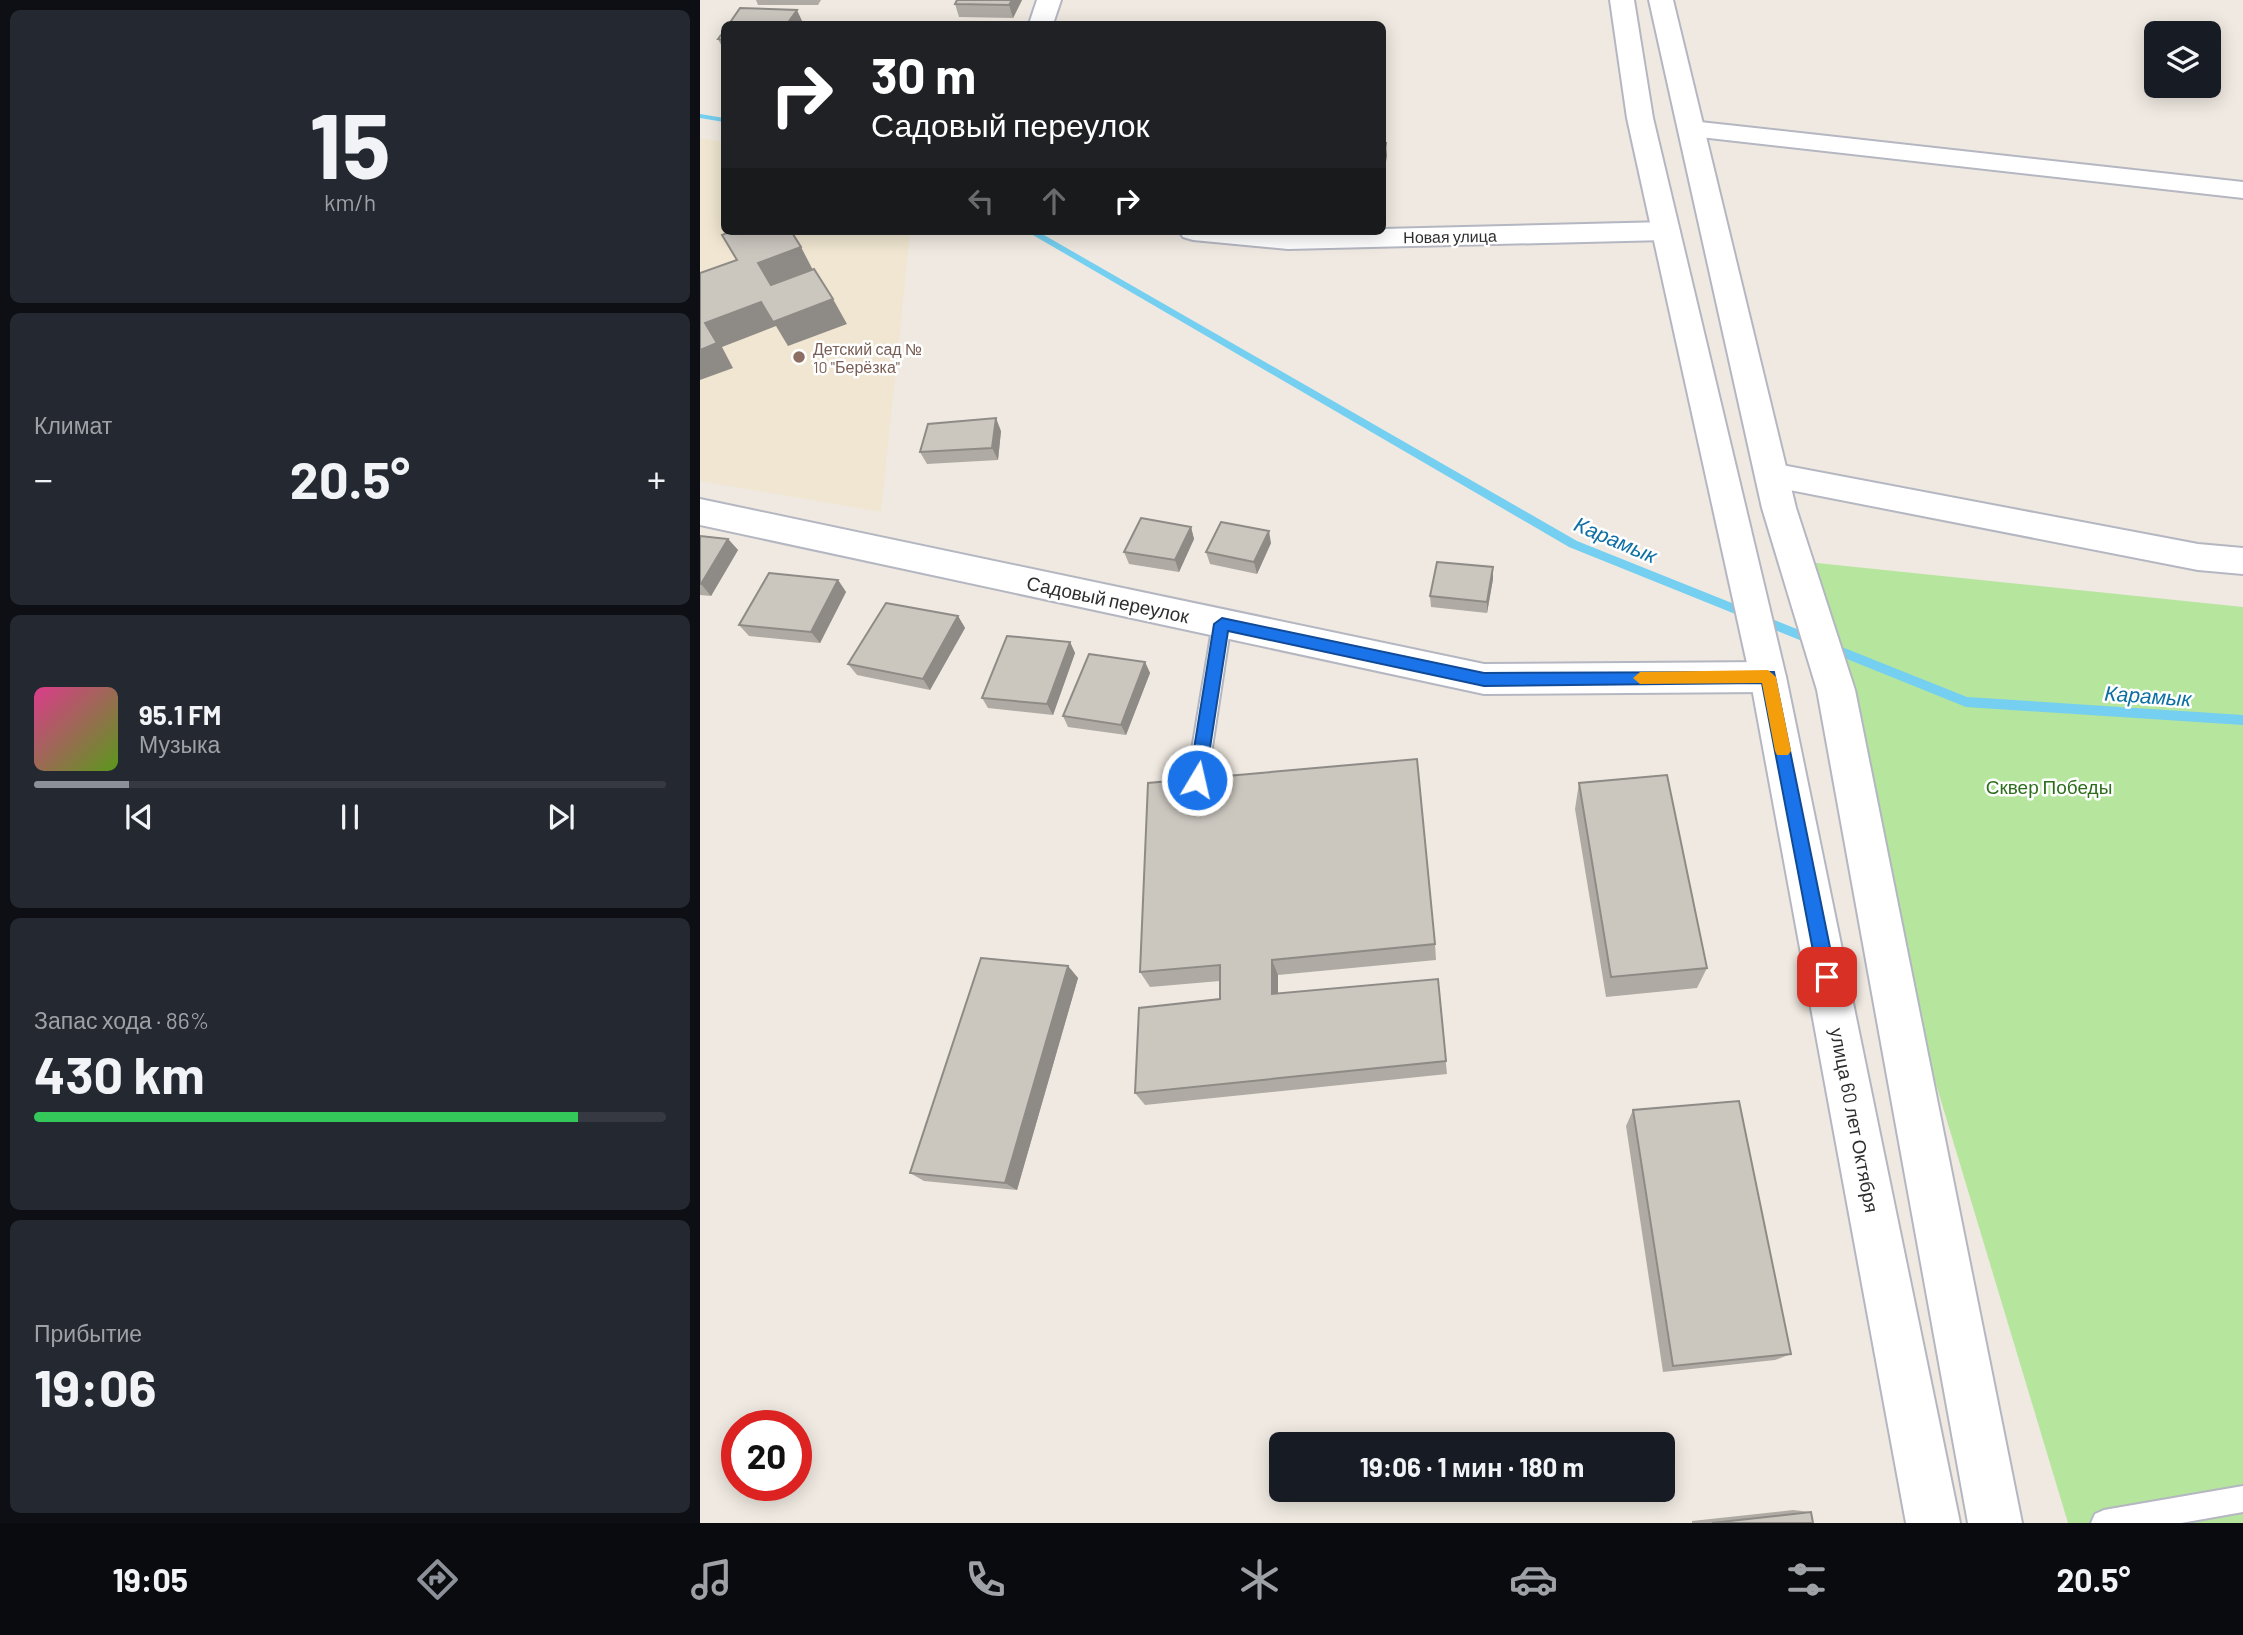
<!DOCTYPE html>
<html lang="ru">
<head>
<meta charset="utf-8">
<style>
	body { margin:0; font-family:Barlow,sans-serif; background:#242831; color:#f1f3f6; height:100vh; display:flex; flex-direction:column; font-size:26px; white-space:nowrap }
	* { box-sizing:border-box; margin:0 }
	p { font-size:23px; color:#9ea1a6 }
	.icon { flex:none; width:38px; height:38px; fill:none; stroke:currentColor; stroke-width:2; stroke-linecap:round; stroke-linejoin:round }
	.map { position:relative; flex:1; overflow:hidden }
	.sheet { display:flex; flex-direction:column; gap:10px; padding:10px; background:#0d0f14; width:700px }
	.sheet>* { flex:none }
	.banner { position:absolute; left:21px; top:21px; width:665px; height:214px; border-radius:10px; box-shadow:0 4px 18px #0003; background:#202124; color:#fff; overflow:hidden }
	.fabs { position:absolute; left:1444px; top:21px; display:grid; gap:14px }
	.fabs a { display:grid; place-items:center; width:77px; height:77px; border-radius:10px; background:#171b24; box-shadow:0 4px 18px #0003; font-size:35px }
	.speed { position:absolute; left:21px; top:1410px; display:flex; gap:14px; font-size:35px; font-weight:700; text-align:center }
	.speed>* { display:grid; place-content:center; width:91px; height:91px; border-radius:50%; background:#171b24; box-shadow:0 4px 18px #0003; line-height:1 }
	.speed .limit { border:10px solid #d22; background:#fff; color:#111 }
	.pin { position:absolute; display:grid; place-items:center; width:60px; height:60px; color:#fff; margin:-30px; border-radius:14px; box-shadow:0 4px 10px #0006 }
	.me { position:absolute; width:77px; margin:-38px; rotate:9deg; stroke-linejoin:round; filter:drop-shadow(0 0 5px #0008) }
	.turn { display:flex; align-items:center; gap:24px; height:147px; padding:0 35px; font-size:32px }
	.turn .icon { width:91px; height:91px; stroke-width:2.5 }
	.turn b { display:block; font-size:49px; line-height:60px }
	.lanes { display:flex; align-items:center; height:66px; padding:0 35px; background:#0003; justify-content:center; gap:35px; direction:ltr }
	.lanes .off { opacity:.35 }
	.big { font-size:52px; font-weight:700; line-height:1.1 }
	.sheet .widget { flex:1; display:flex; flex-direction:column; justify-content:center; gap:10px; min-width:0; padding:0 24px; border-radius:10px; background:#242831 }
	.sheet .dial { align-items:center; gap:0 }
	.dial b { font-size:91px; line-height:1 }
	.song { display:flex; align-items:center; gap:21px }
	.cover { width:84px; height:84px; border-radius:10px; background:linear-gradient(135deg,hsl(330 70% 55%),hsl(90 70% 35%)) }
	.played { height:7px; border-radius:4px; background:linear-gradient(90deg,#8c9099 15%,#363941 15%) }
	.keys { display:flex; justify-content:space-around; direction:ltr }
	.heat { display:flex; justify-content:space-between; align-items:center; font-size:38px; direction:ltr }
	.charge { height:10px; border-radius:5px; background:linear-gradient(90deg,#34c759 86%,#363941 0) }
	.trip { position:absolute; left:569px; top:1432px; width:406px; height:70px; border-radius:10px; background:#171b24; box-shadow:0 4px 18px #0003; font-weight:700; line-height:70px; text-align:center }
	.tabs { display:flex; height:112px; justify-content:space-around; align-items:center; background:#090b0e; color:#9ea1a6 }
	.tabs .icon { width:49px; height:49px }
	.tabs .active { color:#8c9099 }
	.tabs b { font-size:32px; color:#f1f3f6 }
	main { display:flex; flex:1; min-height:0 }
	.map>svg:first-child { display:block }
	.education { fill:#f0e6d1 }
	.green { fill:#b6e59e }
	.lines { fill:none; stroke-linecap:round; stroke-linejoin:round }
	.stream { fill:#75cff0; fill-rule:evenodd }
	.lane-casing { stroke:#b4b7c1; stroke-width:4 }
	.street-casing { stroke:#b4b7c1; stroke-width:4 }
	.secondary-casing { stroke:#b4b7c1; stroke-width:4 }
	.lane { fill:#fff; fill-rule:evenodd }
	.street { fill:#fff; fill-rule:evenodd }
	.secondary { fill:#fff; fill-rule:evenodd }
	.wall { fill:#afaba4 }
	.shaded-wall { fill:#8e8b86 }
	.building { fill:#cbc7bf; stroke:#8e8b86; stroke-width:2 }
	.route { fill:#1a73e8; stroke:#114b97; stroke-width:2 }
	.slow { fill:#f59e0b }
	.education-dot { fill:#8d6e63; stroke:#fff; stroke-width:2.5 }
	.labels { text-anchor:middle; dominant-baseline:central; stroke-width:5; stroke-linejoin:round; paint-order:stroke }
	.far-street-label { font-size:16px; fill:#2e2e2e; stroke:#fff }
	.far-education-label { font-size:16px; fill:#785e54; stroke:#fff; text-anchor:start }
	.street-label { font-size:19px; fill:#2e2e2e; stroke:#fff }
	.park-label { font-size:19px; fill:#2c6e1b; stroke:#fff }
	.water-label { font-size:21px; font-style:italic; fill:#0d6fa3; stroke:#fff }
</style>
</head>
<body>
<main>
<section class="sheet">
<div class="widget dial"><b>15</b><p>km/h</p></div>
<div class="widget"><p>Климат</p>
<div class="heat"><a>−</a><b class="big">20.5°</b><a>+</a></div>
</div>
<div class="widget">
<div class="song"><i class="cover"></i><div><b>95.1 FM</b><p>Музыка</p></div></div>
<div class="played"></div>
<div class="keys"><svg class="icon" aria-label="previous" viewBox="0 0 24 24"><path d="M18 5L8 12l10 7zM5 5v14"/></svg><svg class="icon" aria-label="pause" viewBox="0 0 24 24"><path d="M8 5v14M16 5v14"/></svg><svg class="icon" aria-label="next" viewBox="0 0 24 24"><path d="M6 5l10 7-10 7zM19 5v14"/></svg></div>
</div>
<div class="widget"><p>Запас хода · 86%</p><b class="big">430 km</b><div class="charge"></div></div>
<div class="widget"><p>Прибытие</p><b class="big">19:06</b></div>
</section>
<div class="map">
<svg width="1543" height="1523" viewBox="0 0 1543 1523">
	<rect width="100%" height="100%" fill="#efe9e1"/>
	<path class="education" d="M0,138L24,142V231H208L210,234L181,512L0,481Z"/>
	<path class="green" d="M1078,559L1543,607V1523H1368Z"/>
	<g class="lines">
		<path class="stream" d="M0,114L24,118V122L0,118Z
			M326,231H337L877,541L1267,697L1543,715V725L1266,707L869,547Z"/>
		<defs>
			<path id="lane" d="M522,616L528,618L531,623L507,780L504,786L497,788L490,786L487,780L513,623L516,618Z
				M1543,1486V1512L1481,1523H1391L1395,1514L1404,1510Z"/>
			<path id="street" d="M337,0H361L353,24H329Z
				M991,121L1543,182V198L982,135L978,129L982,123Z
				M966,222L976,225L980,231L976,237L966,240L588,249L493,240L483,237L479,231H682V229Z
				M1071,463L1498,544L1543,548V574L1498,570L1059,484L1055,475L1059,466Z
				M0,499L784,664L1068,662L1081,666L1086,677L1081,688L1068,692L784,694L0,525Z"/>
			<path id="secondary" d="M910,0H934L953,118L1086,677L1260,1523H1206L1050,677L927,118Z
				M949,0H973L1096,508L1155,690L1322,1523H1268L1117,690L1062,508Z"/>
		</defs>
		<use href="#lane" class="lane-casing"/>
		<use href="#street" class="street-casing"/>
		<use href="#secondary" class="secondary-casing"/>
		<use href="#lane" class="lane"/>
		<use href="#street" class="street"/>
		<use href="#secondary" class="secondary"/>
	</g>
	<path class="wall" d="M56,0H121L118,5H58Z
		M257,0H322L313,18L259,17L255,4Z
		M24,31V51L18,39Z
		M301,431L298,460L227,464L220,452Z
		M491,527L494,539L479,572L429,564L424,552Z
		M0,536L28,539L38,550L11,596L0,595Z
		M571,543L557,574L510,564L506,552Z
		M793,579L787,613L731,607L730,596Z
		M138,580L146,592L120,643L49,636L39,625Z
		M258,616L265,628L230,690L157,675L148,664Z
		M370,642L375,653L353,715L288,708L282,698Z
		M445,662L450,673L426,735L368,727L363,716Z
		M879,783L1007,968L997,988L906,997L875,809Z
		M735,944L736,960L578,975V994L738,979L747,1074L445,1105L435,1093L520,999V981L450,987L440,972Z
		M368,966L378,978L317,1190L224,1181L210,1173Z
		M933,1110L1091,1354L1075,1360L963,1372L926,1126Z
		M1093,1510L1111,1512L1113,1523H992V1521Z"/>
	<path class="shaded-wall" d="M312,0H322L313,18L309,5Z
		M97,10L103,23L102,24H87Z
		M686,143L687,156L682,184V165Z
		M101,247L114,272L72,287L58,263Z
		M133,299L147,324L88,346L76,326L22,347L33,368L0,380V350L5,323L61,302Z
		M296,418L301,431L298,460L292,448Z
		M491,527L494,539L479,572L475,560Z
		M569,531L571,543L557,574L554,562Z
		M28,539L38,550L11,596L1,584Z
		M793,567V579L787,613V602Z
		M138,580L146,592L120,643L111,632Z
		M258,616L265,628L230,690L223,679Z
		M370,642L375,653L353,715L347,704Z
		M445,662L450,673L426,735L421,725Z
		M572,960L578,975V1009L572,994Z
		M368,966L378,978L317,1190L305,1183Z"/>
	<path class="building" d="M257,0H312L309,5L255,4Z
		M40,8L97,10L87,24H29Z
		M24,31V40L18,39Z
		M682,143H686L682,165Z
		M32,231H91L101,247L58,263L71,285L114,269L133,299L73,322L61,302L5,323L17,343L0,350V273L37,260L22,235Z
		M296,418L292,448L220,452L228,424Z
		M441,518L491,527L475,560L424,552Z
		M521,522L569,531L554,562L506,552Z
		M0,536L28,539L1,584H0Z
		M737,562L793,567L787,602L730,596Z
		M69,573L138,580L111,632L39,625Z
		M186,603L258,616L223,679L148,664Z
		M307,636L370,642L347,704L282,698Z
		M389,654L445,662L421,725L363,716Z
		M717,759L735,944L572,960V994L738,979L746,1061L435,1093L439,1008L520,999V965L440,972L448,783Z
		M967,775L1007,968L911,977L879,783Z
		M281,958L368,966L305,1183L210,1173Z
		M1039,1101L1091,1354L973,1366L933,1110Z
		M1111,1512L1113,1523H1012Z"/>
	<path class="route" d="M522,618L784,673L1074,672L1136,977L1133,983L1127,985L1121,983L1118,977L1062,683L784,686L528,631L505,780L503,785H492L489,780L514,624Z"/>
	<path class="slow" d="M1068,670L1076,677L1091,751L1088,755H1077L1075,751L1062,683L940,684L933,678L940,672Z"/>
	<circle class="education-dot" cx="99" cy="357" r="7"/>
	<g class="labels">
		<g class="far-street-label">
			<text transform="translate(750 236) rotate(-1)">Новая улица</text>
		</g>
		<g class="far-education-label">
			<text x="113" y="348">Детский сад №<tspan x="113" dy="18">10 "Берёзка"</tspan></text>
		</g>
		<g class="street-label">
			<text transform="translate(408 599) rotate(12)">Садовый переулок</text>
			<text transform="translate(1155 1120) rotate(79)">улица 60 лет Октября</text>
		</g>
		<g class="park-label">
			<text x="1349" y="786">Сквер Победы</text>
		</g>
		<g class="water-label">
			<text transform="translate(916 539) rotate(23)">Карамык</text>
			<text transform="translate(1448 695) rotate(4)">Карамык</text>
		</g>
	</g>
</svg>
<div class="fabs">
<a><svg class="icon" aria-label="layers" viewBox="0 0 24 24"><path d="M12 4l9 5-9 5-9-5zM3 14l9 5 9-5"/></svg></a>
</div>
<div class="speed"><div class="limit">20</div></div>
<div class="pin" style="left:1127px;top:977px;background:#d93025"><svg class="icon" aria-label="arrive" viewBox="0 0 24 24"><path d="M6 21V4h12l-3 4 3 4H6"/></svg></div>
<svg class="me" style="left:497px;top:780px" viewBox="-20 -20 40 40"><circle r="17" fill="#1a73e8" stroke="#fff" stroke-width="3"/><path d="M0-11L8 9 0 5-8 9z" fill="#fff"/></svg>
<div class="trip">19:06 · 1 мин · 180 m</div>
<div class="banner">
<div class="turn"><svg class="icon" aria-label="right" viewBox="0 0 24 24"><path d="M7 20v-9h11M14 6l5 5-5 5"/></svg><div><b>30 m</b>Садовый переулок</div></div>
<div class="lanes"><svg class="icon off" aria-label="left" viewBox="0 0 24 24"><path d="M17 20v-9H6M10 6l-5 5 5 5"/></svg><svg class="icon off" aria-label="ahead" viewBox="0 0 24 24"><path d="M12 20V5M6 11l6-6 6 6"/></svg><svg class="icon" aria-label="right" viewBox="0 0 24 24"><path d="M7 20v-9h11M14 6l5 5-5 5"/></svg></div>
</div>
</div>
</main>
<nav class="tabs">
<b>19:05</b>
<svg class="icon active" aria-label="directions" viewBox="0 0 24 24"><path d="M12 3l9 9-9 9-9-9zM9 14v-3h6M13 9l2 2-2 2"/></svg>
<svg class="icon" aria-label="music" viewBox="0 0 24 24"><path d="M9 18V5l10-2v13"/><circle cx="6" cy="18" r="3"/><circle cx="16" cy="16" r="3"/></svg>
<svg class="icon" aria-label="phone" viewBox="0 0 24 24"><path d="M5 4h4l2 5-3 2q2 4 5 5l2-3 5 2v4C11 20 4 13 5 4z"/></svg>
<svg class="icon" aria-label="climate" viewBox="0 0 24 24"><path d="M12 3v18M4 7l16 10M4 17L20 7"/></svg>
<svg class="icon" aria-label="car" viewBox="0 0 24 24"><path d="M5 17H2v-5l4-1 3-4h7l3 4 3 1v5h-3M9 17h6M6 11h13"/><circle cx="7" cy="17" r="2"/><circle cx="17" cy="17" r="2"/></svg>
<svg class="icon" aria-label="filters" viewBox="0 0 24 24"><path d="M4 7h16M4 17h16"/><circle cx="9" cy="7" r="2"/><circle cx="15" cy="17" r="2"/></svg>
<b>20.5°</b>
</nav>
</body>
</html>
